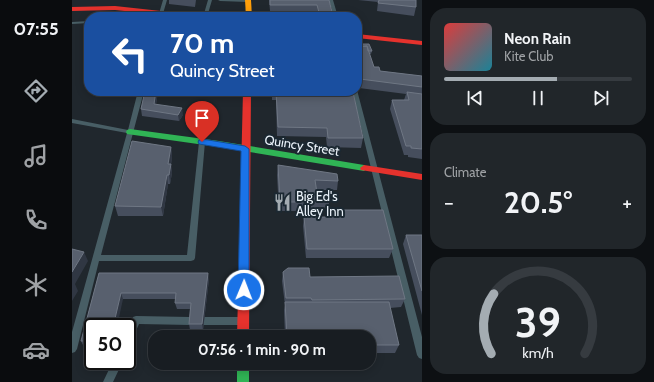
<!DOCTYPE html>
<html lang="en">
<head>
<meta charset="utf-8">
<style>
	body { margin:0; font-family:Cabin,sans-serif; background:#21262a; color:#f1f3f6; height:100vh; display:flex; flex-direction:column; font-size:15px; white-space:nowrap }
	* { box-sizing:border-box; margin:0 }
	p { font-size:13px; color:#9fa2a5 }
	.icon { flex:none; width:22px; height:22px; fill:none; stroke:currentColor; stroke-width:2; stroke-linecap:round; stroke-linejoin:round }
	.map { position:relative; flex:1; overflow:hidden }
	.sheet { display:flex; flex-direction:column; gap:8px; padding:8px; background:#0d1013; width:232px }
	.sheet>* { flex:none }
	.top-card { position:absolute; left:12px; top:12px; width:278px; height:84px; border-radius:16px; box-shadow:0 2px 10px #0003,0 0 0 1px #363b40; background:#1a4fa0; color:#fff; overflow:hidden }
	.speed { position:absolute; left:12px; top:318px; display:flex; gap:8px; font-size:20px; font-weight:700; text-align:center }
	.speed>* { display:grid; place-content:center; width:52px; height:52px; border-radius:50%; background:#181d22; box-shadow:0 2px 10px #0003,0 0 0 1px #363b40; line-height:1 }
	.speed .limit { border:2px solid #111; border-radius:6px; background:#fff; color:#111 }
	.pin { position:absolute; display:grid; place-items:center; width:34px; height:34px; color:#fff; margin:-41px -17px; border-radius:50% 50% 50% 0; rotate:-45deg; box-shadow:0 0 4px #0007 }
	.pin .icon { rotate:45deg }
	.me { position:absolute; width:44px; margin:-22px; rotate:1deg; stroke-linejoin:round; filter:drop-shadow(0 0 3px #0008) }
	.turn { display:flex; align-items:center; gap:14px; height:84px; padding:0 20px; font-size:18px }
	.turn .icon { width:52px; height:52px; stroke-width:2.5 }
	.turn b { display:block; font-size:28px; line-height:34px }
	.big { font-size:30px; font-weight:800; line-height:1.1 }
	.sheet .tile { flex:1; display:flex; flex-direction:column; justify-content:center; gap:6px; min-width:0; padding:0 14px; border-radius:16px; background:#21262a }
	.sheet .dial { align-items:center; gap:0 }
	.dial svg { height:104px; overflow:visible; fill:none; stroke:#363b40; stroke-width:7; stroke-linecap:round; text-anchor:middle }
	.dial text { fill:#f1f3f6; stroke:none }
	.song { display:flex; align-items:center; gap:12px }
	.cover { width:48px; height:48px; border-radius:6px; background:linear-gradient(135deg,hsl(0 70% 55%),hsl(190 70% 35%)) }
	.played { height:4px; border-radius:2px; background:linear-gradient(90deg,#a4acb2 60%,#363b40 60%) }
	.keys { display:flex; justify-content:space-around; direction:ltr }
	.heat { display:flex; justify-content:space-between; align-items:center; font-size:22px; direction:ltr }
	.trip { position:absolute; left:76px; top:330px; width:228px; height:40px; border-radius:16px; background:#181d22; box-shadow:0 2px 10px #0003,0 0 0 1px #363b40; font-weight:800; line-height:40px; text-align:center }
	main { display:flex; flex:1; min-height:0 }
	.tab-bar { display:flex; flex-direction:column; width:72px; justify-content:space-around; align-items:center; background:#0a0c0e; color:#9fa2a5 }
	.tab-bar .icon { width:28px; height:28px }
	.tab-bar .active { color:#a4acb2 }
	.tab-bar b { font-size:18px; color:#f1f3f6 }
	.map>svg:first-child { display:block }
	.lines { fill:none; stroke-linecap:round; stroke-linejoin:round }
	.lane { fill:#485e65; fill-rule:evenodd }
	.fast { fill:#30b455; fill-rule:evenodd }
	.slow { fill:#ff9f0a; fill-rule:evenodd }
	.jam { fill:#e5322d; fill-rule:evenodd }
	.wall { fill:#464e5d }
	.shaded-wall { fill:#303743 }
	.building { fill:#58606e; stroke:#6f7784 }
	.route { fill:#1a73e8; stroke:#114b97 }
	.labels { text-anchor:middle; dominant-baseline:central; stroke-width:4; stroke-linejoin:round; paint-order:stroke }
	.street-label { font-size:13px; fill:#ebf3fa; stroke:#1b2832 }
	.poi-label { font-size:13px; fill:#ebf3fa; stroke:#1b2832; text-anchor:start }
</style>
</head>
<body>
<main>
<nav class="tab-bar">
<b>07:55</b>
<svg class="icon active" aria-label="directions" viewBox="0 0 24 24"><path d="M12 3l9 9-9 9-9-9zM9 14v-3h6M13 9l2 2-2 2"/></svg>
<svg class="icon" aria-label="music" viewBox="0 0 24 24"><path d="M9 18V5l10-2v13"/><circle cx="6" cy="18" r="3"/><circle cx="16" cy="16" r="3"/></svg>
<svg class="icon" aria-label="phone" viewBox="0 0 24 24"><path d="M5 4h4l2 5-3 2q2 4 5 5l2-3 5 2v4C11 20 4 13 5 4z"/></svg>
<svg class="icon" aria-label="climate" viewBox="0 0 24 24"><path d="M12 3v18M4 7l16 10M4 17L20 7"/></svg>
<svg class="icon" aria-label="car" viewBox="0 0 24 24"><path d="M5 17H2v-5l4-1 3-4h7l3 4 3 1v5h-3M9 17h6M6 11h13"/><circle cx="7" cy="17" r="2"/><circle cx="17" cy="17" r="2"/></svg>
</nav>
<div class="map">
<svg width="350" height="382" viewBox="0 0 350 382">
	<rect width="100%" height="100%" fill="#20272d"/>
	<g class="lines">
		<path class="lane" d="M91,0H95L90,17H86Z
			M136,0H140L135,17H131Z
			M146,0H177L178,1L176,2L148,1Z
			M257,0H261L266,17H262Z
			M17,21V23L0,24V22Z
			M285,90L350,337V359L347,358L345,355L280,91H285Z
			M66,91H72L29,255H115L127,142L130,140L133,142L123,258L122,260L119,261H27L5,349L3,352L0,353V332L55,133L0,123V119L56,130Z
			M64,316L118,317L121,318L122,321L121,324L118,325L67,324L58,344L55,345V331L61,317Z
			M131,317H167L170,318L171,321L170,324L167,325H131L128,324L127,321L128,318Z
			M41,361H51L41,382H31Z"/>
		<path class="fast" d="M58,129L147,141L292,165L296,168L292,171L147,147L55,134L54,132L55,130Z
			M165,363H177V382H165Z"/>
		<path class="slow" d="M173,0H179L180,17H174Z"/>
		<path class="jam" d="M43,6L126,15L129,17H110L43,10L0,11V7Z
			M285,34L350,41V45L285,38Z
			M171,91H179L177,337H165Z
			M292,165L350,174V180L289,170L288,168Z"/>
	</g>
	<path class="wall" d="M97,0H124L123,7L97,4Z
		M197,0H257L261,17H246L245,11H198Z
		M286,0H344V7L342,16L305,11L306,2Z
		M285,44L300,51L299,54H297L302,67L308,71L350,76V159L336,157V155H332L318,109L320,100H332L334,94L287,88L285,82Z
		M73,91H151V94H135V92H86L84,104L111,115L107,121L70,116L69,109Z
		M200,91H247V92H263V91H276L291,138L289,148L255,147L254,137L205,136L204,100H200Z
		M99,147L100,156L99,165L100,173L98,184H96L91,216H46L43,206Z
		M206,165L266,181L265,190H245V193L258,199L256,208L246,207L245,211H207L205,175Z
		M263,210L321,249L317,258H234L231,226L232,217H261Z
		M334,235H350V315L331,244Z
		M211,272L238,277L333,299L329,307L318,308L327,345L323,353H297V337H213L212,310L213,305L210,281Z
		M27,273L137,279L131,330H118L117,324L118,309H105L103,303L104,299H51L21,327V347H12L9,341Z
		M86,363H100V368L87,365Z"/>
	<path class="shaded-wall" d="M84,91H86V92L83,110L82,104Z
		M110,108L111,115L107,121L106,115Z
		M99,147L100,156L99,165L100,173L98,184L96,164Z
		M95,175L96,184L91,216L89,207Z
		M12,252L16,261L3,284L6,291L0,301V272Z
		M136,273L137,279L131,330L130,324Z
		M49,293L51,299L45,327H41Z"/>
	<path class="building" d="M198,0H257L261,16H248L245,5H198Z
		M307,0H344V7L306,3Z
		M285,44H297L300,51H296L295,46L285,47Z
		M295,46L302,67H307L308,71L350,76V87L288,79L285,67V47Z
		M73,91H84L82,104L110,108L106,115L69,109Z
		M201,91H247V92H281L291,138H256L255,128L206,127L204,91Z
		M264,91H276L277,92H264Z
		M335,92L350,94V149L339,148V146H334L320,100H337Z
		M60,141L99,147L96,164H99L97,175H95L89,207L43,206Z
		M206,165L265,174L266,181L243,180L245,193H258V199L246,197L247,202H208Z
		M263,210H311L321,249H235L232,217H264Z
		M334,235H350V291Z
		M0,249L12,252L0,272Z
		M216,268H237L238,277L327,276L333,299L240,300L239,298H214L211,272Z
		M27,273H136L130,324H117L119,303H103L104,293H49L41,327H21V341H9Z
		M213,302H317L327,345H297V337H215Z
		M92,363H99V365Z"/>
	<path class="route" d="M130,139L173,146L177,149V290L176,294L172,295L168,294L166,290L169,151L127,144L126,142L127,140Z"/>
	<defs>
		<symbol id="restaurant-bare" viewBox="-9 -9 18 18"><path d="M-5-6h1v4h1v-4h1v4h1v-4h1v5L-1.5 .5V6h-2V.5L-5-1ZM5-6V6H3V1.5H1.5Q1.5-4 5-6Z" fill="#a4acb2" stroke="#1b2832" stroke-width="2.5" paint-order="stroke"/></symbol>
	</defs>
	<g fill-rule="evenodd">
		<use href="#restaurant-bare" x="198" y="190" width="25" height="25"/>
	</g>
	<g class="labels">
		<g class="street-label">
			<text transform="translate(230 145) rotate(9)">Quincy Street</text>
		</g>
		<g class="poi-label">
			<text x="224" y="196">Big Ed's<tspan x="224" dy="15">Alley Inn</tspan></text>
		</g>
	</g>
</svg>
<div class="speed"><div class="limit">50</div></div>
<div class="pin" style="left:130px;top:142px;background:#d93025"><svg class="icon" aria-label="arrive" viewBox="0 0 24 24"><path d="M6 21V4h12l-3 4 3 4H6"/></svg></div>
<svg class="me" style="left:172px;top:290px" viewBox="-20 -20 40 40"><circle r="17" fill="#1a73e8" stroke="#fff" stroke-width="3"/><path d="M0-11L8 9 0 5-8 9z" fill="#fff"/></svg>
<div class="trip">07:56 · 1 min · 90 m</div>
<div class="top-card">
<div class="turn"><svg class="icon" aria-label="left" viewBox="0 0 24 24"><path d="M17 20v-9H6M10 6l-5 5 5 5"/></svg><div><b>70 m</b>Quincy Street</div></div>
</div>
</div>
<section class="sheet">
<div class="tile">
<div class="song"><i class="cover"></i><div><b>Neon Rain</b><p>Kite Club</p></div></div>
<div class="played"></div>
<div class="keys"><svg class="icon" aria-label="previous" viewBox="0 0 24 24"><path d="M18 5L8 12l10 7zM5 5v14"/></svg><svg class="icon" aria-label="pause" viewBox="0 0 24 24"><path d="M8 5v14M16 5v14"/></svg><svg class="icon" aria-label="next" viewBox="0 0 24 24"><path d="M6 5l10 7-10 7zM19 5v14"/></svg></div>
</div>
<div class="tile"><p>Climate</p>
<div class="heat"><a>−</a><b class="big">20.5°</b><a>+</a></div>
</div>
<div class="tile dial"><svg viewBox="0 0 100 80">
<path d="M14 69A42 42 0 1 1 86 69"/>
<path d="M14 69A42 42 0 0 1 16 23" stroke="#a4acb2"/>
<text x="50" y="56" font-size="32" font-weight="700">39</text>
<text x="50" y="72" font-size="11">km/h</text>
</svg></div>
</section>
</main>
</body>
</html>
